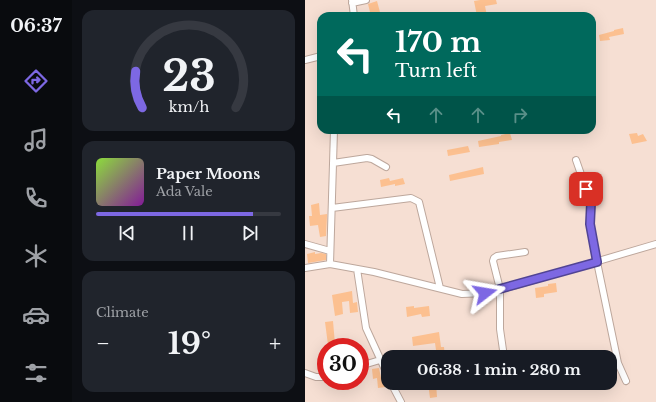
<!DOCTYPE html>
<html lang="en">
<head>
<meta charset="utf-8">
<style>
	body { margin:0; font-family:"Libre Baskerville",serif; background:#20242c; color:#f1f3f6; height:100vh; display:flex; flex-direction:column; font-size:15px; white-space:nowrap }
	* { box-sizing:border-box; margin:0 }
	p { font-size:13px; color:#9ea1a6 }
	.icon { flex:none; width:22px; height:22px; fill:none; stroke:currentColor; stroke-width:2; stroke-linecap:round; stroke-linejoin:round }
	.map { position:relative; flex:1; overflow:hidden }
	.side { display:flex; flex-direction:column; gap:10px; padding:10px; background:#0d0f14; width:233px }
	.side>* { flex:none }
	.guide { position:absolute; left:12px; top:12px; width:279px; height:122px; border-radius:12px; box-shadow:0 4px 16px #0002; background:#00695c; color:#fff; overflow:hidden }
	.speed { position:absolute; left:12px; top:338px; display:flex; gap:8px; font-size:20px; font-weight:700; text-align:center }
	.speed>* { display:grid; place-content:center; width:52px; height:52px; border-radius:50%; background:#171b24; box-shadow:0 4px 16px #0002; line-height:1 }
	.speed .limit { border:6px solid #d22; background:#fff; color:#111 }
	.pin { position:absolute; display:grid; place-items:center; width:34px; height:34px; color:#fff; margin:-17px; border-radius:8px; box-shadow:0 2px 6px #0006 }
	.me { position:absolute; width:44px; margin:-22px; rotate:76deg; stroke-linejoin:round; filter:drop-shadow(0 0 3px #0008) }
	.turn { display:flex; align-items:center; gap:14px; height:84px; padding:0 12px; font-size:18px }
	.turn .icon { width:52px; height:52px; stroke-width:2.5 }
	.turn b { display:block; font-size:28px; line-height:34px }
	.lanes { display:flex; align-items:center; height:38px; padding:0 12px; background:#0003; justify-content:center; gap:20px; direction:ltr }
	.lanes .off { opacity:.35 }
	.big { font-size:30px; font-weight:800; line-height:1.1 }
	.side .card { flex:1; display:flex; flex-direction:column; justify-content:center; gap:6px; min-width:0; padding:0 14px; border-radius:12px; background:#20242c }
	.side .dial { align-items:center; gap:0 }
	.dial svg { height:104px; overflow:visible; fill:none; stroke:#363941; stroke-width:7; stroke-linecap:round; text-anchor:middle }
	.dial text { fill:#f1f3f6; stroke:none }
	.song { display:flex; align-items:center; gap:12px }
	.cover { width:48px; height:48px; border-radius:6px; background:linear-gradient(135deg,hsl(90 70% 55%),hsl(290 70% 35%)) }
	.played { height:4px; border-radius:2px; background:linear-gradient(90deg,#7d68e3 85%,#363941 85%) }
	.keys { display:flex; justify-content:space-around; direction:ltr }
	.heat { display:flex; justify-content:space-between; align-items:center; font-size:22px; direction:ltr }
	.trip { position:absolute; left:76px; top:350px; width:236px; height:40px; border-radius:12px; background:#171b24; box-shadow:0 4px 16px #0002; font-weight:800; line-height:40px; text-align:center }
	main { display:flex; flex:1; min-height:0 }
	.menu { display:flex; flex-direction:column; width:72px; justify-content:space-around; align-items:center; background:#090b0e; color:#9ea1a6 }
	.menu .icon { width:28px; height:28px }
	.menu .selected { color:#7d68e3 }
	.menu b { font-size:18px; color:#f1f3f6 }
	.map>svg:first-child { display:block }
	.building { fill:#fcc090 }
	.lines { fill:none; stroke-linecap:round; stroke-linejoin:round }
	.minor-casing { stroke:#bda79c; stroke-width:8 }
	.minor { stroke:#fff; stroke-width:6 }
	.route-casing { stroke:#514494; stroke-width:10 }
	.route { stroke:#7d68e3; stroke-width:7 }
</style>
</head>
<body>
<main>
<nav class="menu">
<b>06:37</b>
<svg class="icon selected" aria-label="directions" viewBox="0 0 24 24"><path d="M12 3l9 9-9 9-9-9zM9 14v-3h6M13 9l2 2-2 2"/></svg>
<svg class="icon" aria-label="music" viewBox="0 0 24 24"><path d="M9 18V5l10-2v13"/><circle cx="6" cy="18" r="3"/><circle cx="16" cy="16" r="3"/></svg>
<svg class="icon" aria-label="phone" viewBox="0 0 24 24"><path d="M5 4h4l2 5-3 2q2 4 5 5l2-3 5 2v4C11 20 4 13 5 4z"/></svg>
<svg class="icon" aria-label="climate" viewBox="0 0 24 24"><path d="M12 3v18M4 7l16 10M4 17L20 7"/></svg>
<svg class="icon" aria-label="car" viewBox="0 0 24 24"><path d="M5 17H2v-5l4-1 3-4h7l3 4 3 1v5h-3M9 17h6M6 11h13"/><circle cx="7" cy="17" r="2"/><circle cx="17" cy="17" r="2"/></svg>
<svg class="icon" aria-label="filters" viewBox="0 0 24 24"><path d="M4 7h16M4 17h16"/><circle cx="9" cy="7" r="2"/><circle cx="15" cy="17" r="2"/></svg>
</nav>
<section class="side">
<div class="card dial"><svg viewBox="0 0 100 80">
<path d="M14 69A42 42 0 1 1 86 69"/>
<path d="M14 69A42 42 0 0 1 9 41" stroke="#7d68e3"/>
<text x="50" y="56" font-size="32" font-weight="700">23</text>
<text x="50" y="72" font-size="11">km/h</text>
</svg></div>
<div class="card">
<div class="song"><i class="cover"></i><div><b>Paper Moons</b><p>Ada Vale</p></div></div>
<div class="played"></div>
<div class="keys"><svg class="icon" aria-label="previous" viewBox="0 0 24 24"><path d="M18 5L8 12l10 7zM5 5v14"/></svg><svg class="icon" aria-label="pause" viewBox="0 0 24 24"><path d="M8 5v14M16 5v14"/></svg><svg class="icon" aria-label="next" viewBox="0 0 24 24"><path d="M6 5l10 7-10 7zM19 5v14"/></svg></div>
</div>
<div class="card"><p>Climate</p>
<div class="heat"><a>−</a><b class="big">19°</b><a>+</a></div>
</div>
</section>
<div class="map">
<svg width="351" height="402" viewBox="0 0 351 402">
	<rect width="100%" height="100%" fill="#f6dfd3"/>
	<path class="building" d="M175,0H191L192,4L180,6L182,16H172L169,1Z
		M72,1L76,16H66L63,4Z
		M318,28L319,34L304,37L305,40L295,41L294,35L309,31V30Z
		M205,133L207,140L194,142V144L174,147L173,141L196,136V135Z
		M332,133L333,136L338,134L342,141L327,144L324,134Z
		M163,146L165,152L143,156L142,150Z
		M178,167L179,174L145,181L144,175Z
		M84,178L85,181L98,178L100,184L90,186V184L76,187L75,180Z
		M14,203L15,215L22,214V216L21,236L15,237L13,225L5,226L4,216H7L6,205Z
		M10,252V254L16,253L21,254V260L3,263L2,254Z
		M251,283L252,292L239,294V297L231,298L230,288L243,286V284Z
		M47,291L48,303L52,302L53,312L45,313L44,301L37,302L38,314L30,316L27,295Z
		M109,306V308L124,306L125,316L117,317L116,314L102,317L101,307Z
		M28,321L30,344L23,345L20,322Z
		M134,332L136,347H139L140,357H132L130,343L108,346L107,337Z
		M74,368L76,378H79L80,379L81,387L73,388L72,378L68,379L67,369Z
		M123,383H131L132,397L125,398Z"/>
	<g class="lines">
		<defs>
			<path id="minor" d="M47,0L49,16
				M47,3L61,0
				M0,60L16,56
				M271,160L286,203L285,224L292,262L313,363L321,381
				M28,163L62,158L67,159L81,167
				M27,208L106,198L114,202L135,288
				M0,244L25,251
				M25,264L29,130
				M0,268L25,264L69,272L157,294L180,293L212,285L351,244
				M52,269L61,328L83,376
				M199,357L195,329V289L188,261L189,258L192,256L220,252
				M55,366L75,360
				M0,373L11,377H21
				M86,383L96,402"/>
		</defs>
		<use href="#minor" class="minor-casing"/>
		<use href="#minor" class="minor"/>
	</g>
	<g class="lines">
		<defs>
			<path id="route" d="M180,293L292,262L285,224L286,203L281,189"/>
		</defs>
		<use href="#route" class="route-casing"/>
		<use href="#route" class="route"/>
	</g>
</svg>
<div class="speed"><div class="limit">30</div></div>
<div class="pin" style="left:281px;top:189px;background:#d93025"><svg class="icon" aria-label="arrive" viewBox="0 0 24 24"><path d="M6 21V4h12l-3 4 3 4H6"/></svg></div>
<svg class="me" style="left:180px;top:293px" viewBox="-20 -20 40 40"><path d="M0-17L14 15 0 8-14 15z" fill="#7d68e3" stroke="#fff" stroke-width="4"/></svg>
<div class="trip">06:38 · 1 min · 280 m</div>
<div class="guide">
<div class="turn"><svg class="icon" aria-label="left" viewBox="0 0 24 24"><path d="M17 20v-9H6M10 6l-5 5 5 5"/></svg><div><b>170 m</b>Turn left</div></div>
<div class="lanes"><svg class="icon" aria-label="left" viewBox="0 0 24 24"><path d="M17 20v-9H6M10 6l-5 5 5 5"/></svg><svg class="icon off" aria-label="ahead" viewBox="0 0 24 24"><path d="M12 20V5M6 11l6-6 6 6"/></svg><svg class="icon off" aria-label="ahead" viewBox="0 0 24 24"><path d="M12 20V5M6 11l6-6 6 6"/></svg><svg class="icon off" aria-label="right" viewBox="0 0 24 24"><path d="M7 20v-9h11M14 6l5 5-5 5"/></svg></div>
</div>
</div>
</main>
</body>
</html>
